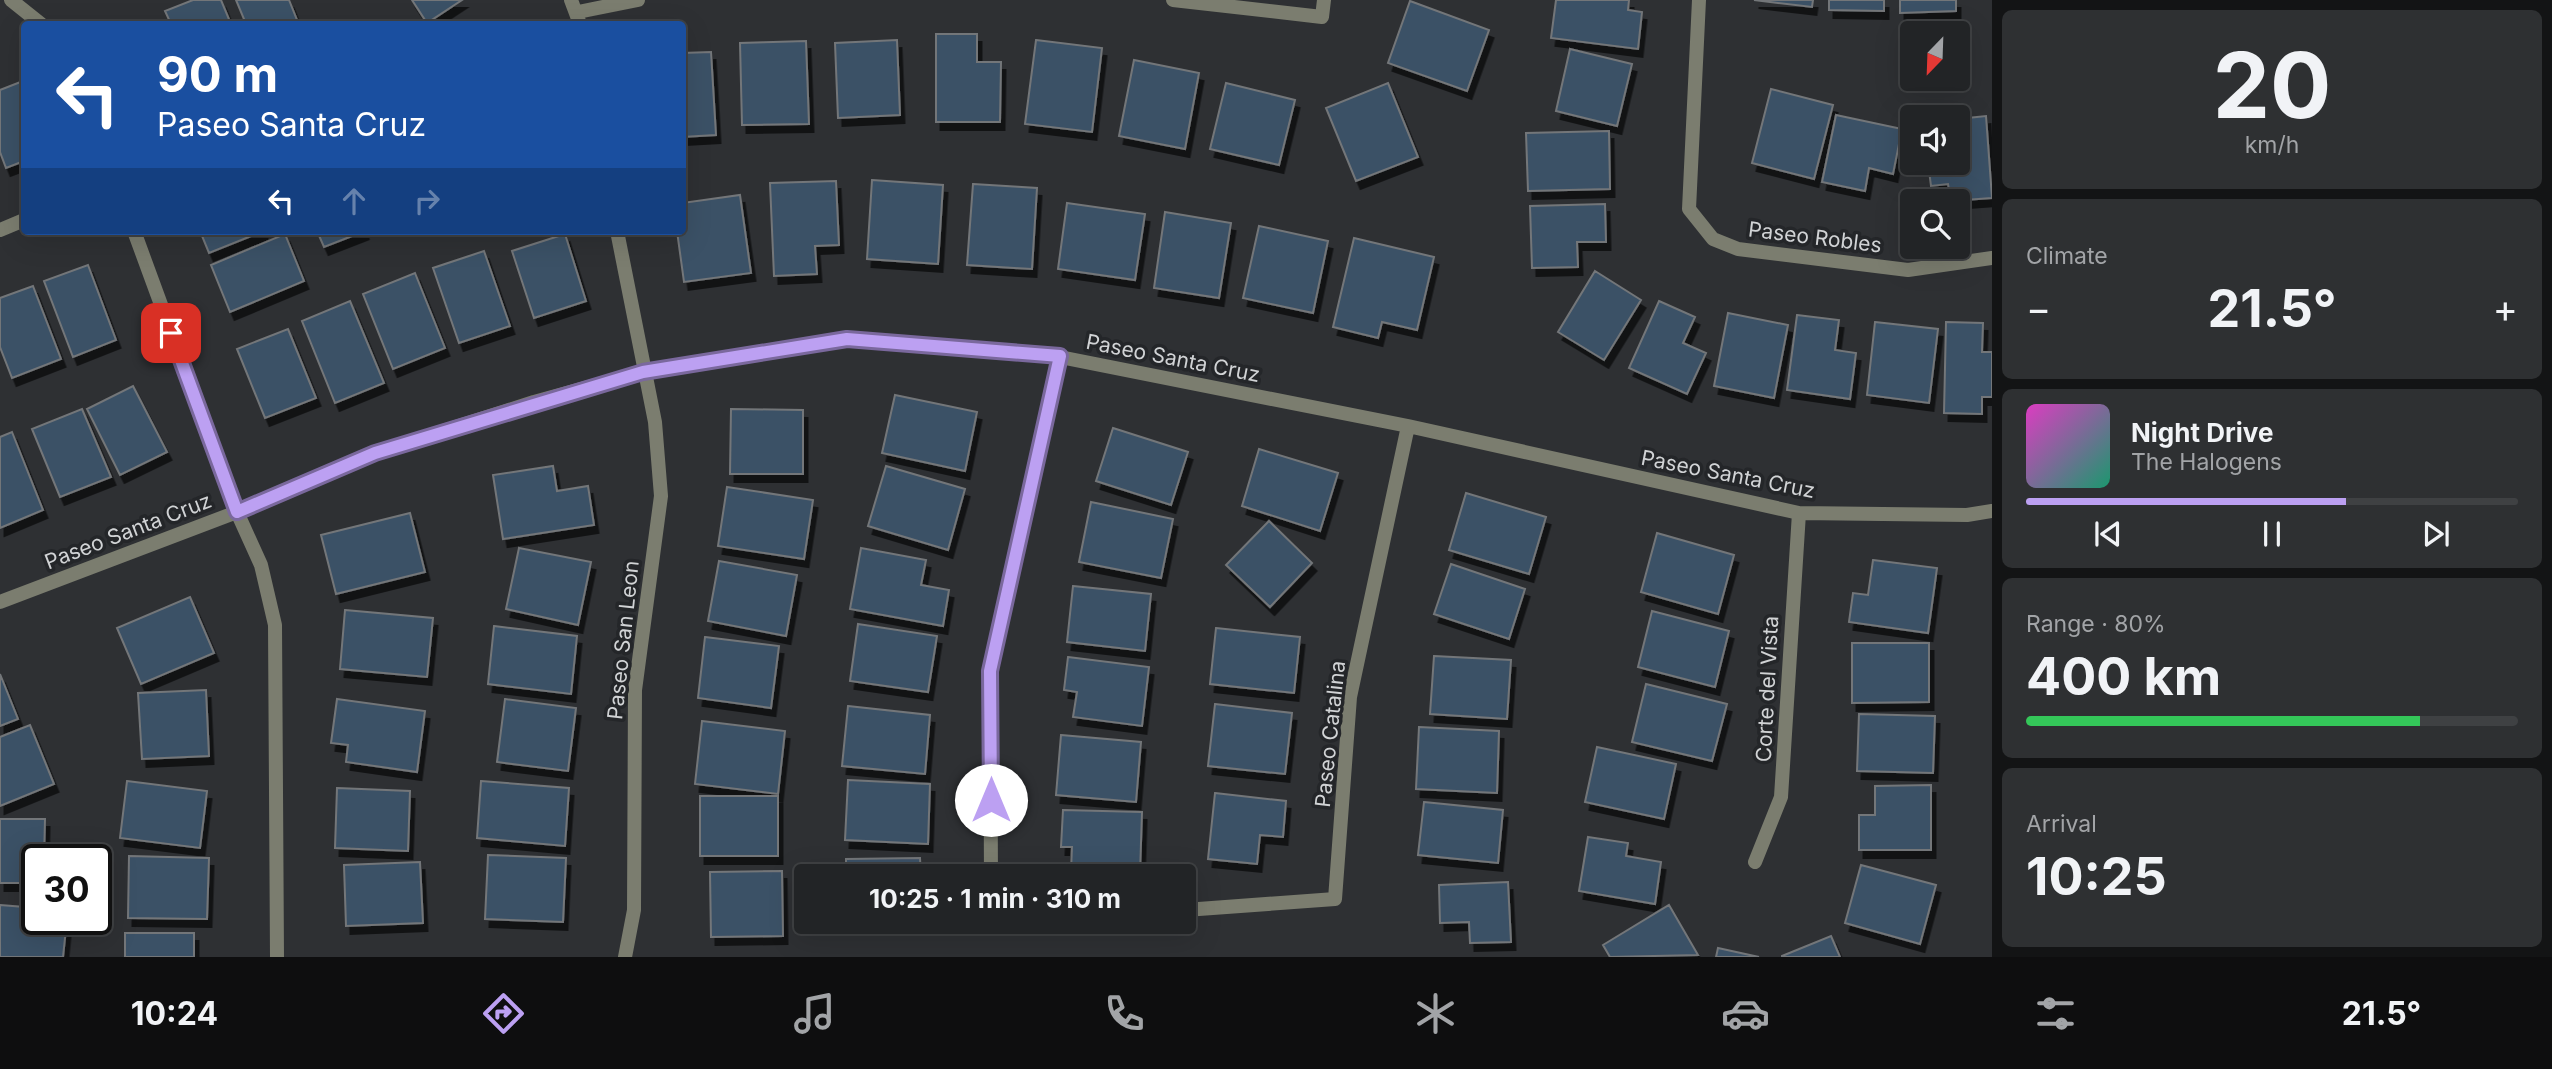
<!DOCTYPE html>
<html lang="en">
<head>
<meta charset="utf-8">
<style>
	body { margin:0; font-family:Inter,sans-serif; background:#2e3032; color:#f1f3f6; height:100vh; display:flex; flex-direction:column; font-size:26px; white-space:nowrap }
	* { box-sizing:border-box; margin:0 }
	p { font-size:23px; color:#a2a4a7 }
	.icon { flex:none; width:38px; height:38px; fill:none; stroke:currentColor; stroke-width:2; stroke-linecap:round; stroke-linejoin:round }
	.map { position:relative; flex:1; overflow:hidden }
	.side { display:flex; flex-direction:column; gap:10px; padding:10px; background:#131415; width:560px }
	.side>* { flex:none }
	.banner { position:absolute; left:21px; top:21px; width:665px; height:214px; border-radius:7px; box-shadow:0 7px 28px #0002,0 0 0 2px #3f4143; background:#1a4fa0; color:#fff; overflow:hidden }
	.needle { width:46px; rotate:203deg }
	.fabs { position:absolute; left:1900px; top:21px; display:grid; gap:14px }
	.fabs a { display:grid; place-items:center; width:70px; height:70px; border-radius:7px; background:#222426; box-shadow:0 7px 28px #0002,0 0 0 2px #3f4143; font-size:35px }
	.speed { position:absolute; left:21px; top:844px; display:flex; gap:14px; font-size:35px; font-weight:700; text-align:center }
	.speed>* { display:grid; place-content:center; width:91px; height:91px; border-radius:50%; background:#222426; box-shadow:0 7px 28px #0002,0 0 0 2px #3f4143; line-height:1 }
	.speed .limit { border:4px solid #111; border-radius:10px; background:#fff; color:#111 }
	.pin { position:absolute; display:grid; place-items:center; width:60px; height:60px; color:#fff; margin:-30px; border-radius:14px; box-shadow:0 4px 10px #0006 }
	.me { position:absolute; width:77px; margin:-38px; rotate:0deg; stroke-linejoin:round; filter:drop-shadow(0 0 5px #0008) }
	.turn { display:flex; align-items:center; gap:24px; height:147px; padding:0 21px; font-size:32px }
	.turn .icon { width:91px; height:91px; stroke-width:2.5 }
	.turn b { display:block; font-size:49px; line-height:60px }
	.lanes { display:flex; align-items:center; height:66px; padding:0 21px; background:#0003; justify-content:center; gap:35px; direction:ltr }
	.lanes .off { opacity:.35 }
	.big { font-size:52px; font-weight:700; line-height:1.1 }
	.side .card { flex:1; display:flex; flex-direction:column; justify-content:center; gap:10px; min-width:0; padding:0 24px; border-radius:10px; background:#2e3032 }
	.side .dial { align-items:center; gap:0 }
	.dial b { font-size:91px; line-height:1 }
	.song { display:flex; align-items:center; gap:21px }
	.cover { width:84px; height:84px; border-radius:10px; background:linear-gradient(135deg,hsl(310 70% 55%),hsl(160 70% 35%)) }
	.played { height:7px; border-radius:4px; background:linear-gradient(90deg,#bca0f2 65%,#3f4143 65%) }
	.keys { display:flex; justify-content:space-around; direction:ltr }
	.heat { display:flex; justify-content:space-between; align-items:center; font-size:38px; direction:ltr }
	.charge { height:10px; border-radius:5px; background:linear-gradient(90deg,#34c759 80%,#3f4143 0) }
	.trip { position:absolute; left:794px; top:864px; width:402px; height:70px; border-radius:7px; background:#222426; box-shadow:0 7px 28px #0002,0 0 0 2px #3f4143; font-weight:700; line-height:70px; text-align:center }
	.tabs { display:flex; height:112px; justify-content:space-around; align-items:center; background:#0e0e0f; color:#a2a4a7 }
	.tabs .icon { width:49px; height:49px }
	.tabs .active { color:#bca0f2 }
	.tabs b { font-size:32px; color:#f1f3f6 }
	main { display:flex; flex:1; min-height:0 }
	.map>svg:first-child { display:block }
	.building { fill:#3b5166; stroke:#737679; stroke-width:2; filter:url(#shadow) }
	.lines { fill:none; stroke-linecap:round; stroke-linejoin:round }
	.minor { stroke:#7b7d6f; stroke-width:14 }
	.route-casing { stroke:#7a689d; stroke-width:18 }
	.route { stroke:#bca0f2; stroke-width:12 }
	.labels { text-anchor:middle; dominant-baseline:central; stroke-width:7; stroke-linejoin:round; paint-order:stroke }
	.street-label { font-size:21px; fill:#d1d3d5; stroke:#242629 }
</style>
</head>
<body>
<main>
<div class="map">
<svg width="1992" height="957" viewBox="0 0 1992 957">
	<defs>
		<filter id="shadow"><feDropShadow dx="4.5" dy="8" stdDeviation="0" flood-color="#0009"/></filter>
	</defs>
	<rect width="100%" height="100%" fill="#2e3033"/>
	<path class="building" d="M193,0H221L231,24H171L165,11Z
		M236,0H289L297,20L285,24H246Z
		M412,0H462L427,23Z
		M1556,0H1629L1628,10L1642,12L1638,49L1551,38Z
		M1754,0H1813L1812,7Z
		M1829,0H1884V11L1829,10Z
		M1900,0H1956V11L1900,13Z
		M1410,1L1489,30L1467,91L1388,63Z
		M936,34H977V62H1001L1000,122H936Z
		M897,40L900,115L838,118L835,43Z
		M1036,40L1102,48L1092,132L1025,124Z
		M806,41L809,124L742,125L740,43Z
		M1570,49L1632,64L1617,126L1556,111Z
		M711,52L716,135L682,137V53Z
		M1134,60L1199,73L1185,149L1119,136Z
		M23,81L24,161L6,168L0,152V90Z
		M1226,83L1295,100L1279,165L1210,149Z
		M1388,83L1418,157L1356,181L1326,108Z
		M1771,89L1833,105L1814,179L1752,163Z
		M1836,115L1902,129L1893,174L1869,168L1865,191L1822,182Z
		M1986,116L1992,198L1951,201L1948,184L1931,186L1928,163H1958V119Z
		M1609,131L1610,189L1528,191L1526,133Z
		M872,180L943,185L938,264L867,259Z
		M836,181L839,245L815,246L817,274L774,276L770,183Z
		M973,184L1037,188L1032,269L967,265Z
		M740,195L751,273L684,282L677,231H682V203Z
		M1067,203L1145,214L1135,280L1058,269Z
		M1605,204L1606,242H1577L1578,267L1532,268L1530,206Z
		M1165,212L1231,223L1219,298L1154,288Z
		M1259,226L1328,241L1313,313L1243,298Z
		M200,231H264L209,253Z
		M317,231H365L324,247Z
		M285,234L304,281L230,312L211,265Z
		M565,234L586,301L534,318L512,251Z
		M1354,238L1434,257L1417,330L1382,322L1378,338L1333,327Z
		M484,251L510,326L459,343L433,268Z
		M88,265L116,340L73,357L44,281Z
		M1595,271L1641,300L1604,360L1558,332Z
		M415,273L445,348L393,369L363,294Z
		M33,286L61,359L12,378L0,347V298Z
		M350,301L384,383L335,403L302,321Z
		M1659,301L1695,317L1683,343L1706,353L1687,394L1629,368Z
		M1728,313L1788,325L1774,398L1714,386Z
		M1797,315L1839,320L1835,350L1856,353L1850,399L1787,390Z
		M1875,322L1938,329L1929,403L1867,395Z
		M1946,322L1983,323L1982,352H1992V397H1982V414L1944,413Z
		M288,329L316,398L265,418L237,349Z
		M133,386L167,452L120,475L87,409Z
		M895,395L977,412L965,471L882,453Z
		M82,409L111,477L60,497L32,429Z
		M731,409L803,410V474H730Z
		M1113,428L1188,452L1171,505L1096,481Z
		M12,432L43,510L0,528V437Z
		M1259,449L1338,473L1320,531L1242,506Z
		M553,466L557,491L588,486L594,525L503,539L493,475Z
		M886,466L965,489L948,550L868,526Z
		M727,487L813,500L804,559L718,546Z
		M1466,493L1546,517L1529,574L1449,550Z
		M1091,502L1173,519L1161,578L1079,562Z
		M410,513L425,572L336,594L321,535Z
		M1269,521L1312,563L1270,607L1226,565Z
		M1657,533L1734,555L1718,614L1641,592Z
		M519,548L591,562L578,625L506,609Z
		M861,548L926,560L921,585L949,590L943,626L850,609Z
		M1873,560L1937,568L1928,633L1849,622L1853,593L1868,595Z
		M719,561L797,575L786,636L708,621Z
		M1451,564L1525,589L1509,639L1434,614Z
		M1073,586L1151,594L1145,651L1067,642Z
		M190,597L214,653L141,684L117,628Z
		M345,610L433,618L427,677L340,669Z
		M1652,611L1729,631L1715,687L1638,667Z
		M858,624L937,636L928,692L850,681Z
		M494,626L577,636L571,694L488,684Z
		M1216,628L1300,637L1294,693L1210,684Z
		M705,637L779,646L771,708L698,698Z
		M1852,643H1929V702L1852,703Z
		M1434,656L1511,660L1507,719L1430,714Z
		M1068,657L1149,667L1142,726L1073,717L1077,692L1064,690Z
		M0,674L18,719L0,726Z
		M1646,684L1727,704L1712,761L1632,742Z
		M206,690L209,756L142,759L138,693Z
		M337,699L425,711L417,772L346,762L348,745L331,743Z
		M505,699L576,708L568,771L497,762Z
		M1215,704L1292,713L1285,774L1208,766Z
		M848,706L930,715L925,774L842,766Z
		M1859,714L1935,716L1933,773L1857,771Z
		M702,721L785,731L778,794L695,784Z
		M30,725L54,784L0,806V737Z
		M1419,727L1499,731L1497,793L1416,789Z
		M1061,735L1141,742L1136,802L1056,795Z
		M1597,747L1676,764L1664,819L1585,802Z
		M848,780L930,784L928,844L845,840Z
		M127,781L207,791L200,848L120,838Z
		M481,781L569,788L565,846L477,838Z
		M1931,785V850H1859V815H1875V786Z
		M337,788L410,791L408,851L335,848Z
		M1215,793L1286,801L1283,837L1260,835L1257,864L1208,859Z
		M700,796H778V856H700Z
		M1424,802L1503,810L1498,863L1418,855Z
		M1063,810L1142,812L1140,873L1071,871L1072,847H1061Z
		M0,819H45L44,859H37V883H0Z
		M1588,837L1628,843L1626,856L1661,862L1655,904L1579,891Z
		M488,855L566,858L563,922L485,919Z
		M129,856L209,858L207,919L128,918Z
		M920,858L921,877H846V859Z
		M420,862L423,923L346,926L344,865Z
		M1861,865L1936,885L1920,944L1845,923Z
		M782,871L783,936L711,937L710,872Z
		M1508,882L1511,942L1470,943L1469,922L1440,923L1439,885Z
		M0,905L37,908V919H67L63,957H0Z
		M1669,905L1698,955L1610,957L1603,945Z
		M125,933H194V957H125Z
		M1831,936L1840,957H1782V956Z
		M1718,948L1759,957H1716Z"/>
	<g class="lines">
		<path class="minor" d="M11,0L41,24
			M571,0L580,24
			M1173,0L1322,17L1324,0
			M1699,0L1689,209L1713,239L1738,249L1908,270L1992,258
			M578,12L638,0
			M0,230L24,220
			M134,231L237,512L261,565L275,625L277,957
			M617,231L655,422L661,496L635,690L634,910L625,957
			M0,602L237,512L375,453L534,402L643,372L847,339L1060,357L1408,426L1799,513L1967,515L1992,511
			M1755,862L1781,797L1799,513
			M991,877L990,671L1060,357
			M1185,910L1335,899L1350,697L1408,426
			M991,922H1009"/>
	</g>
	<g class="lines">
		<defs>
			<path id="route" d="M171,333L237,512L375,453L643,372L847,339L1060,356L990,671L991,800"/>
		</defs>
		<use href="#route" class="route-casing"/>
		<use href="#route" class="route"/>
	</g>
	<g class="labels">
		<g class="street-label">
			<text transform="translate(1815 237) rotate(7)">Paseo Robles</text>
			<text transform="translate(1173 358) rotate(11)">Paseo Santa Cruz</text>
			<text transform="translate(1728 474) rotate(11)">Paseo Santa Cruz</text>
			<text transform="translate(128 531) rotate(-21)">Paseo Santa Cruz</text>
			<text transform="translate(623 640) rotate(-84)">Paseo San Leon</text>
			<text transform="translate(1767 689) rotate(-87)">Corte del Vista</text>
			<text transform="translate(1330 734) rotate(-84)">Paseo Catalina</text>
		</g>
	</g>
</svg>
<div class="fabs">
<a><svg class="needle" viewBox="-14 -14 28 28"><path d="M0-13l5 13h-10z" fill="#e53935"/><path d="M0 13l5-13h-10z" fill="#a2a4a7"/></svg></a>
<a><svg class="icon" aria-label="sound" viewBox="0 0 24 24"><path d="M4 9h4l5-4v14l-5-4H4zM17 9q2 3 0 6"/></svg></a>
<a><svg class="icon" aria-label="search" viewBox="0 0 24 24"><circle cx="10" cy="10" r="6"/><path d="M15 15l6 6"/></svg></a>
</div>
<div class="speed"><div class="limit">30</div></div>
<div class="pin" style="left:171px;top:333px;background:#d93025"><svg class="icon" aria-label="arrive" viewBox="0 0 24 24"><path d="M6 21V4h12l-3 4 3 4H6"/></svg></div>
<svg class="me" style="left:991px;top:800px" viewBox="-20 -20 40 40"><circle r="19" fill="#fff"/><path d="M0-13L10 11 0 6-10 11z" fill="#bca0f2"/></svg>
<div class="trip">10:25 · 1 min · 310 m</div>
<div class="banner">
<div class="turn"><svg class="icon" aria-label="left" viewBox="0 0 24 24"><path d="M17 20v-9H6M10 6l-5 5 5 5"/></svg><div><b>90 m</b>Paseo Santa Cruz</div></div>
<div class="lanes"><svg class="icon" aria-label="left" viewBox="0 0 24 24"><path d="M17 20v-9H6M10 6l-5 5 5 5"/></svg><svg class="icon off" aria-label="ahead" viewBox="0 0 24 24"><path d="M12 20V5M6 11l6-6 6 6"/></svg><svg class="icon off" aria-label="right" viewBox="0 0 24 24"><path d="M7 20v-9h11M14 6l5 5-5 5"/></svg></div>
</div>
</div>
<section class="side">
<div class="card dial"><b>20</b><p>km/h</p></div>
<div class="card"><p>Climate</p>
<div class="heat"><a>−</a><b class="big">21.5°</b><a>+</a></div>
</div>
<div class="card">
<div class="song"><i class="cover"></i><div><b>Night Drive</b><p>The Halogens</p></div></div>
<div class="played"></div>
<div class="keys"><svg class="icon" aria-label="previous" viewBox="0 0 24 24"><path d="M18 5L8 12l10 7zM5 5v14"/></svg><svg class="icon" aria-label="pause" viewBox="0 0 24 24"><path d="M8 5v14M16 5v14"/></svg><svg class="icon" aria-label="next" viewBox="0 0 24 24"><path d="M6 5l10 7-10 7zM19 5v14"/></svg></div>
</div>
<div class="card"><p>Range · 80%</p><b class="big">400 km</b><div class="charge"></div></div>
<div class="card"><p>Arrival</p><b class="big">10:25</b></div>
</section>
</main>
<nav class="tabs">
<b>10:24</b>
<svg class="icon active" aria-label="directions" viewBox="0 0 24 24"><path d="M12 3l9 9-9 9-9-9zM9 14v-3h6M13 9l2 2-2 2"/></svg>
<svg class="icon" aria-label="music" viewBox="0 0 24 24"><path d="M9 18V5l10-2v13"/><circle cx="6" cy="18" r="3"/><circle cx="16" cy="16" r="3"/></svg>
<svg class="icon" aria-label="phone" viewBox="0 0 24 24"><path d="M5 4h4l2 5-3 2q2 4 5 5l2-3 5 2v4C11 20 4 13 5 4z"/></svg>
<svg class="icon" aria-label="climate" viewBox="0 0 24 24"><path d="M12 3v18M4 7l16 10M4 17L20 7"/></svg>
<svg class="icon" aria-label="car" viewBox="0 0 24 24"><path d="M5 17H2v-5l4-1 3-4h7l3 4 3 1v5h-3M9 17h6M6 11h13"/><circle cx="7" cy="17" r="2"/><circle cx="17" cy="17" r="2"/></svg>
<svg class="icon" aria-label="filters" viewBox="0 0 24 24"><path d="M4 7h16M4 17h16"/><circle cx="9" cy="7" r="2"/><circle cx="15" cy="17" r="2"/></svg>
<b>21.5°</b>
</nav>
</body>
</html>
